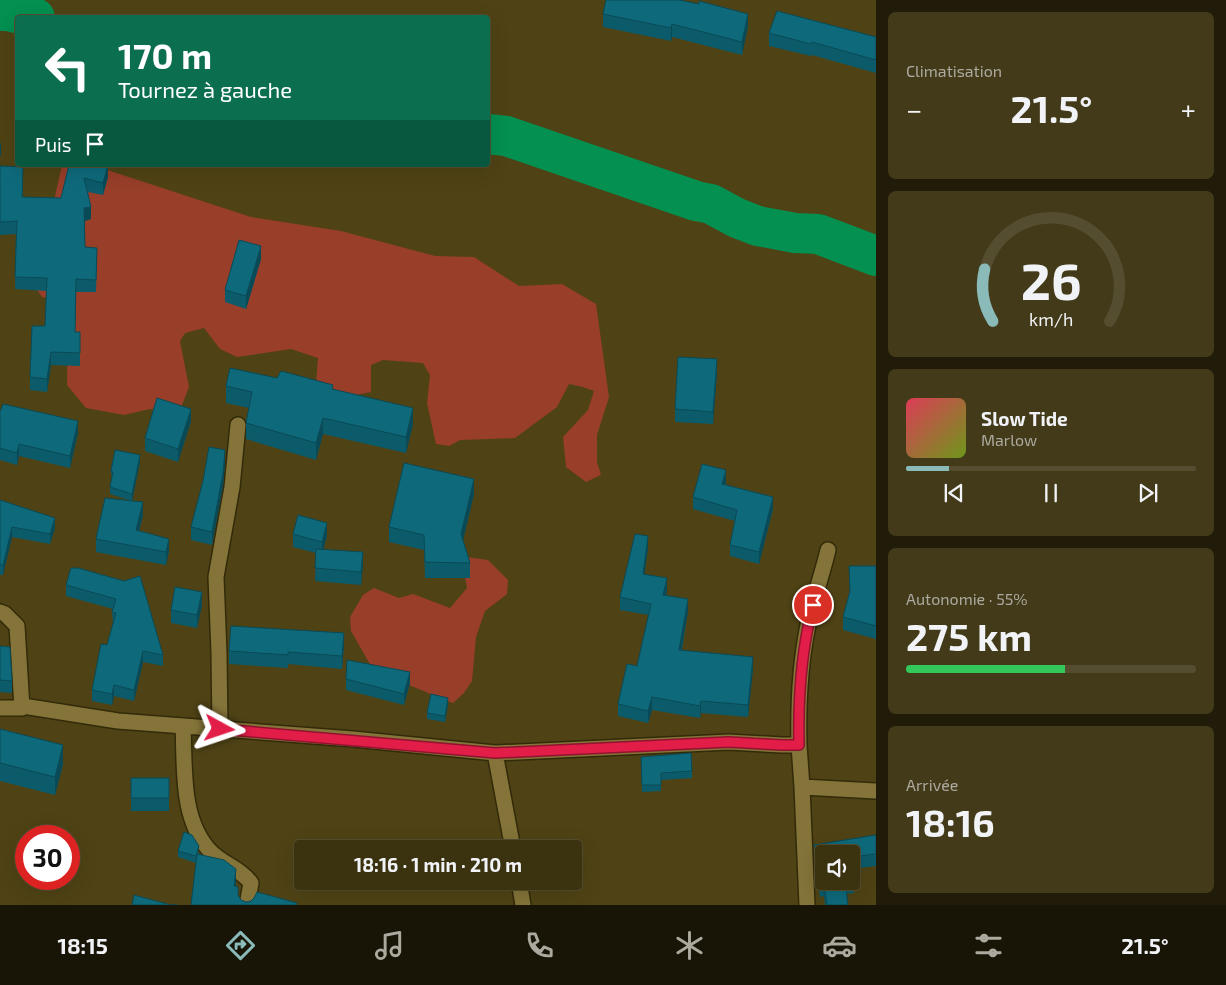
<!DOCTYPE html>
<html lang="fr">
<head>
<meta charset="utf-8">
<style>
	body { margin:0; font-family:"Exo 2",sans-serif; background:#423a19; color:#f1f3f6; height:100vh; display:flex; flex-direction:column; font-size:19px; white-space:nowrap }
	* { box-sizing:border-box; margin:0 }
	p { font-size:16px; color:#acaa9f }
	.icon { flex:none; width:28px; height:28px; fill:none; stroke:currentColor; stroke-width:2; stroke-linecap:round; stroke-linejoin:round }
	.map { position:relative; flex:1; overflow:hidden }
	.drawer { display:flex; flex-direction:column; gap:12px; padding:12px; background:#201c09; width:350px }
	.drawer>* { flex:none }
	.hud { position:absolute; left:15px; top:15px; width:475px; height:152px; border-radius:5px; box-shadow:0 5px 20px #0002,0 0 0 1px #544d30; background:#0b6e4f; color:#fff; overflow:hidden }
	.fabs { position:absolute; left:815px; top:845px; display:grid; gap:10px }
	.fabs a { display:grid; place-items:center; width:45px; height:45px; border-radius:5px; background:#3b3210; box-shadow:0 5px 20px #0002,0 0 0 1px #544d30; font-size:25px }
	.speed { position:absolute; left:15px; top:825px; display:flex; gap:10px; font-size:25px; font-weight:700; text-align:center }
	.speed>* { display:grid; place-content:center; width:65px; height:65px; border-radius:50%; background:#3b3210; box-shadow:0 5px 20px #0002,0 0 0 1px #544d30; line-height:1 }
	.speed .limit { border:8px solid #d22; background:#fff; color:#111 }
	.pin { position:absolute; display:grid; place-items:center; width:42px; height:42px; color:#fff; margin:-21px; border:2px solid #fff; border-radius:50%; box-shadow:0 1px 5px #0007 }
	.me { position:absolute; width:55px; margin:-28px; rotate:95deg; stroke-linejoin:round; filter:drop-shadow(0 0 4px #0008) }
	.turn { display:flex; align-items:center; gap:18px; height:105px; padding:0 20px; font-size:22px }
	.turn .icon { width:65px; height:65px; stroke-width:2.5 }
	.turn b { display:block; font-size:35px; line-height:42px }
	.then { display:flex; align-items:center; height:48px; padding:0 20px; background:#0003; gap:10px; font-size:19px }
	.big { font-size:38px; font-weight:700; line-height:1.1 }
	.drawer .widget { flex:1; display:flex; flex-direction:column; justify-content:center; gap:8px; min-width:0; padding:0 18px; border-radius:8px; background:#423a19 }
	.drawer .dial { align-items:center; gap:0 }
	.dial svg { height:130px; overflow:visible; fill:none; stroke:#544d30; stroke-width:7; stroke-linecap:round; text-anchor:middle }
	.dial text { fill:#f1f3f6; stroke:none }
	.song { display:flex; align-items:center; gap:15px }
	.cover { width:60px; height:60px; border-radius:8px; background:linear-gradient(135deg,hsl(350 70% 55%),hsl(80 70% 35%)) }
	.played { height:5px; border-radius:2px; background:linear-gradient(90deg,#8bbbb9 15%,#544d30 15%) }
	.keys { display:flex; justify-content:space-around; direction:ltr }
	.heat { display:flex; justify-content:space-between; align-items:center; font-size:28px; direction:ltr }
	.charge { height:8px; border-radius:4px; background:linear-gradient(90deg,#34c759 55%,#544d30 0) }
	.trip { position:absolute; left:294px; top:840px; width:288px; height:50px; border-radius:5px; background:#3b3210; box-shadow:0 5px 20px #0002,0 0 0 1px #544d30; font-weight:700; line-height:50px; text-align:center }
	.dock { display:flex; height:80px; justify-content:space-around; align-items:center; background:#181406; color:#acaa9f }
	.dock .icon { width:35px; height:35px }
	.dock .selected { color:#8bbbb9 }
	.dock b { font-size:22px; color:#f1f3f6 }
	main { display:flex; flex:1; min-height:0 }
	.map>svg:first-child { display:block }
	.green { fill:#983e29 }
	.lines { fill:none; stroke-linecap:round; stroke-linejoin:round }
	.river { stroke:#039051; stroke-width:40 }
	.street-casing { stroke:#322a09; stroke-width:18 }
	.street { stroke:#847439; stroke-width:15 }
	.wall { fill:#0c5b6a; fill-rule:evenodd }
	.shaded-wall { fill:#0a4a56 }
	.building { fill:#0e6a7b; stroke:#0a4a56 }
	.route-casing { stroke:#92132f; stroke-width:12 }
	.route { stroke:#e11d48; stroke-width:9 }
</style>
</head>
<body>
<main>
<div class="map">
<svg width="876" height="905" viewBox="0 0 876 905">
	<rect width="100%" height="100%" fill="#4f4315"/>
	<path class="green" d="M62,165H92L251,217L341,231L435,256L474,257L519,286L562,284L596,304L609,397L597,435V462L601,475L586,482L566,467L563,437L588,410L594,391L583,387L569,384L557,407L515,438L460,440L449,446L436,444L427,403L430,375L423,363L383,360L371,365V392L346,397L316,385L318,358L291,349L237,357L220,349L204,328L185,333L180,341L189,387L179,413L150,409L124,415L86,408L67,385L68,303L42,297L31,281L54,201Z
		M466,557L488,560L508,580L507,594L485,611L476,637L472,681L464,693L453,703L399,681L371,666L351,631L350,617L363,595L374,588L399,598L413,594L450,608L467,588L462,561Z"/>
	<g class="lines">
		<path class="river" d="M0,11H8L35,18
			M488,134L506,136L696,201L711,204L737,218L758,226L795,233L818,234L876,256"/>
		<defs>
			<path id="street" d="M0,612L5,614L17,626L22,708
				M0,708H22L23,706L118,721L353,739L495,753L729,742L782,745H799L802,787L876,791
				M183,726C185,767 180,820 211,852C223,864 241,869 251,883L247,905
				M220,729L219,653L216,577L232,487L238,425
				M799,745C798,704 800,664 808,625C813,600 822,575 828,550
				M495,753L513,849
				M802,787L807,905
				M519,881L523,905"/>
		</defs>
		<use href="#street" class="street-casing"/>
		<use href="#street" class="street"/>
	</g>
	<path class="wall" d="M603,14L748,26L742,55L672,37L671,41L603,27Z
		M769,33L876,37V73L812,55L811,56L769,46Z
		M69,165L108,177L103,195L88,192L91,219L85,221V247L97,261L96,292H76L75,332L80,344V366L51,365L47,392L30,390V377L45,326L47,291L15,289L16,234L0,235V166L23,180V197L61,198Z
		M261,259L246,309L225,302V290Z
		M717,372L713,424L675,422V409Z
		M277,378L333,389L413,424L406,453L323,434L316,460L246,439V423L249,408L226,403V386Z
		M0,410L78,433L70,468L19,456L17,465L0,460Z
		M191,421L178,462L145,451V438Z
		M140,462L132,501L110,494V487L112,478L111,471Z
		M225,463L223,486L212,545L191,540V527L203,481Z
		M726,482V485L773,509L759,564L730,556V545L735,521L693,509V497Z
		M474,494L463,540L470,563V578H425L424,550L389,542V527Z
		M0,500L55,528L50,544L12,537L3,575H0Z
		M143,515L139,531L169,551L166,565L96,552V539Z
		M293,534L327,536L323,549L363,565L361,585L315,581L316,553L293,547Z
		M648,548L644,574L667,591L666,595L688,611L682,650L753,669L748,717L701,713L700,718L652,710L648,723L618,716V704L637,666L649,615L620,610V597Z
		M876,566V639L843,630V617Z
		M124,581L163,655V666L143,662L134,701L114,696L112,705L92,701V690L107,645L113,623L112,612L113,609L66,596V585Z
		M202,605L197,628L171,623V610Z
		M344,645L342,669L288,664V668L229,664V651Z
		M0,646L12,681V693L0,692Z
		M346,679L410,683L404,705L346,690Z
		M448,704L445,722L427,719V713Z
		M0,729L63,764L55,795L0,781Z
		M641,757L692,771V778L661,780V791L642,792Z
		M131,778H169V811H131Z
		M876,835V866L852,869L854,881V893L846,894L848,905H825L824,896L820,897L814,856V845ZM851,854V881H824Z
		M178,851L199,852V855L236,881V886L238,896L241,900L246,902L297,905H191L196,863L178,857Z"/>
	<path class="shaded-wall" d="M748,14V26L742,55V42Z
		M672,24V37L671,41V28Z
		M1,142V154L0,157V145Z
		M108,165V177L103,195V183Z
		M91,207V219L84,221V208Z
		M261,246V259L246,309V296Z
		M51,352V365L47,392V379Z
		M717,359V372L713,424V412Z
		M413,408V424L406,453V437Z
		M191,409V421L178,462V449Z
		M323,418V434L316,460V443Z
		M78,421V433L70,468V456Z
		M19,444V456L17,465V453Z
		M225,450V463L223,486L212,545V532Z
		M140,455V462L132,501V494Z
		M726,470V482L722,496V484Z
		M474,479V494L461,549V534Z
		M773,497V509L759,564V552Z
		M143,502V515L136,543V530Z
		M55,518V528L50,544V534Z
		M327,523V536L322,555V542Z
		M12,527V537L3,575V565Z
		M648,536V548L643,586V574Z
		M169,539V551L166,565V552Z
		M363,552V565L361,585V572Z
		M667,578V591L663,607V595Z
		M202,592V605L197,628V615Z
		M688,599V611L679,662V650Z
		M344,633V645L342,669V656Z
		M143,651V662L134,701V690Z
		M753,657V669L748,717V705Z
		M410,672V683L404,705V694Z
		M114,685V696L112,705V694Z
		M652,697V710L648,723V711Z
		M448,698V704L445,722V716Z
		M701,701V713L700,718V706Z
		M63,745V764L55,795V777Z
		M236,869V881L234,898V886Z"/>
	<path class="building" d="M606,0H679L699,4V1L748,14L742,42L672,24L671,28L603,14Z
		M777,11L876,37V60L812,42L811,44L769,33Z
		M69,165H108L103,183L84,178L91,207L84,208L85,247L97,248L96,280L76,279L75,332H80V353L51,352L47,379L30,377L32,326H45L47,278L15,277L17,221L0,222V166L23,167L22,197L61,198Z
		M239,240L261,246L246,296L225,290Z
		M678,357L717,359L713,412L675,409Z
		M230,368L277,378L281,371L333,385L332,389L413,408L406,437L323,418L316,443L246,423L252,392L226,386Z
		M157,398L191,409L178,449L145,438Z
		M3,404L78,421L70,456L19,444L17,453L0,448V410H1Z
		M209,447L225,450L223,473L212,532L191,527L203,481Z
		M115,450L140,455L132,494L110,487L113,472L111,471Z
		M404,463L474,479L461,534L470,563L425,562L424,535L389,527Z
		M702,464L726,470L722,484L773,497L759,552L730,545L737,510L693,497Z
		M105,498L143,502L136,530L169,539L166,552L96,539Z
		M0,500L55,518L50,534L12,527L3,565H0Z
		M298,515L327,523L322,542L293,534Z
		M635,534L648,536L643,574L667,578L663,595L688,599L679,650L753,657L748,705L701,701L700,706L652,697L648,711L618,704L627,664L637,666L651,604L620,597Z
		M316,549L363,552L361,572L315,568Z
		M849,566H876V626L843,617L850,591Z
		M71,568H78L124,581L140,576L163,655L143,651L134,690L114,685L112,694L92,690L101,644L107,645L116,613L112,612L116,599L66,585Z
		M175,587L202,592L197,615L171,610Z
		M231,626L344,633L342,656L288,652V655L229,651Z
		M0,646L10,647L12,681L0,680Z
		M347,660L410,672L404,694L346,679Z
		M431,694L448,698L445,716L427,713Z
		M0,729L63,745L55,777L0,763Z
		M691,753L692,771L661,773V785H642L641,757Z
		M131,778H169V798H131Z
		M184,832L192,835L199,846L196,856L178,851Z
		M876,835V854L851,857V854H824V881H851V861L854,881L845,882L848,905H827L824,885H820L814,845Z
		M197,854L224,860L236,869L234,886L238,887V895L241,900L246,902L251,901L254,898L257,892L297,903L296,905H191Z
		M134,895L171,905H177H132Z"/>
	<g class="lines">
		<defs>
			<path id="route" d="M220,729L495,753L729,742L782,745H799C798,698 801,651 813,605"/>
		</defs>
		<use href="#route" class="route-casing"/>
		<use href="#route" class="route"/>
	</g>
</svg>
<div class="fabs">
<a><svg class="icon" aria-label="sound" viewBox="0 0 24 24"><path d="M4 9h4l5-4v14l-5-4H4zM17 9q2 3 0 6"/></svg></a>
</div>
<div class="speed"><div class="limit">30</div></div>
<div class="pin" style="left:813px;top:605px;background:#d93025"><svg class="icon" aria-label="arrive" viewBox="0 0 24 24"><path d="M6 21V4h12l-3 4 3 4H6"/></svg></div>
<svg class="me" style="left:220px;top:729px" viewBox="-20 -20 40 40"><path d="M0-17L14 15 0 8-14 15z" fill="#e11d48" stroke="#fff" stroke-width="4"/></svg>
<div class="trip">18:16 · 1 min · 210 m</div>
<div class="hud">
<div class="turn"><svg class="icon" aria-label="left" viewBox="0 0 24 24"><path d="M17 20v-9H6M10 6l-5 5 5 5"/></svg><div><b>170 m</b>Tournez à gauche</div></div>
<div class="then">Puis<svg class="icon" aria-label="arrive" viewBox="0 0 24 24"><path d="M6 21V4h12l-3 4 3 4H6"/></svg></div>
</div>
</div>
<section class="drawer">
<div class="widget"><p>Climatisation</p>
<div class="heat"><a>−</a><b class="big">21.5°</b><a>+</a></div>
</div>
<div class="widget dial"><svg viewBox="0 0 100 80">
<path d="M14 69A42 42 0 1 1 86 69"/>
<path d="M14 69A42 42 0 0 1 9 37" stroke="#8bbbb9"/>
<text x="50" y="56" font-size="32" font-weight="700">26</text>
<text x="50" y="72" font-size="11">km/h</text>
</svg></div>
<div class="widget">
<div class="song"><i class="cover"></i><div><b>Slow Tide</b><p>Marlow</p></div></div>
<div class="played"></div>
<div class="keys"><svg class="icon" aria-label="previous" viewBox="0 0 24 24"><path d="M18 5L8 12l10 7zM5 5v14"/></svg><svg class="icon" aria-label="pause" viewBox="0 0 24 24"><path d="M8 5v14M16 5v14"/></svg><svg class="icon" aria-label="next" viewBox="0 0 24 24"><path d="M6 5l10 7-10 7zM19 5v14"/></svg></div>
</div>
<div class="widget"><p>Autonomie · 55%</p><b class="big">275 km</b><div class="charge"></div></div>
<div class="widget"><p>Arrivée</p><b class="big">18:16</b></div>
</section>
</main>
<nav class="dock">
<b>18:15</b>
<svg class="icon selected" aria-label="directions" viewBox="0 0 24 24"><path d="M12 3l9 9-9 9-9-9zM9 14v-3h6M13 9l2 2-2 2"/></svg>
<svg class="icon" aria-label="music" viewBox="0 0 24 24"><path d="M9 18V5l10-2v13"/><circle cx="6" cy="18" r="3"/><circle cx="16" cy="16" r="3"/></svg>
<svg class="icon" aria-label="phone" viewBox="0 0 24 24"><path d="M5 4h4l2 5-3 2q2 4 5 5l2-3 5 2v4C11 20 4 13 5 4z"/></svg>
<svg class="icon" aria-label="climate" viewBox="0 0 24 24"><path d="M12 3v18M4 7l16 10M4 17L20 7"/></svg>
<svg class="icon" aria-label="car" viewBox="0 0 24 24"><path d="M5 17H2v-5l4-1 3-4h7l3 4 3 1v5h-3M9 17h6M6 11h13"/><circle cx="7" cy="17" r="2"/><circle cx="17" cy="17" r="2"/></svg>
<svg class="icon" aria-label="filters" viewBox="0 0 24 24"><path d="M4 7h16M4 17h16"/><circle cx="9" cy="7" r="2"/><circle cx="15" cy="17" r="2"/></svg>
<b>21.5°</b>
</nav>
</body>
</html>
